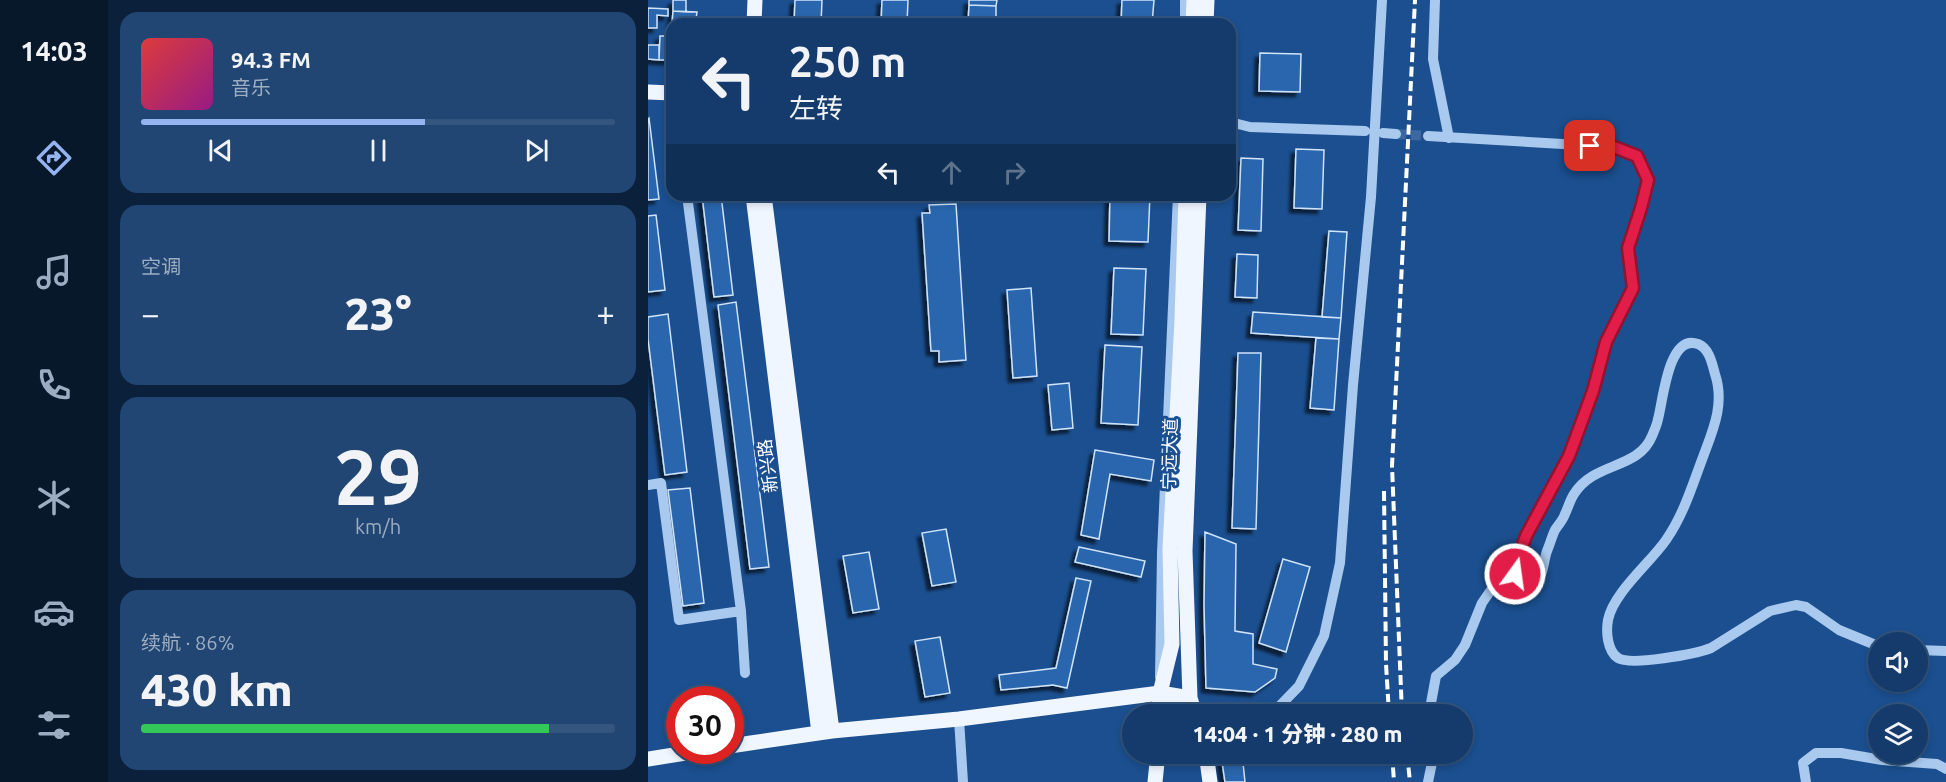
<!DOCTYPE html>
<html lang="zh">
<head>
<meta charset="utf-8">
<style>
	body { margin:0; font-family:Ubuntu,"Noto Sans SC",sans-serif; background:#214673; color:#f1f3f6; height:100vh; display:flex; flex-direction:column; font-size:22px; white-space:nowrap }
	* { box-sizing:border-box; margin:0 }
	p { font-size:20px; color:#9dadc1 }
	.icon { flex:none; width:33px; height:33px; fill:none; stroke:currentColor; stroke-width:2; stroke-linecap:round; stroke-linejoin:round }
	.map { position:relative; flex:1; overflow:hidden }
	.panel { display:flex; flex-direction:column; gap:12px; padding:12px; background:#0b203b; width:540px }
	.panel>* { flex:none }
	.banner { position:absolute; left:18px; top:18px; width:570px; height:183px; border-radius:18px; box-shadow:0 3px 9px #0003,0 0 0 2px #33557e; background:#143b6b; color:#f1f3f6; overflow:hidden }
	.buttons { position:absolute; left:1220px; top:632px; display:grid; gap:12px }
	.buttons a { display:grid; place-items:center; width:60px; height:60px; border-radius:50%; background:#143b6b; box-shadow:0 3px 9px #0003,0 0 0 2px #33557e; font-size:30px }
	.speed { position:absolute; left:18px; top:686px; display:flex; gap:12px; font-size:30px; font-weight:700; text-align:center }
	.speed>* { display:grid; place-content:center; width:78px; height:78px; border-radius:50%; background:#143b6b; box-shadow:0 3px 9px #0003,0 0 0 2px #33557e; line-height:1 }
	.speed .limit { border:9px solid #d22; background:#fff; color:#111 }
	.pin { position:absolute; display:grid; place-items:center; width:51px; height:51px; color:#fff; margin:-26px; border-radius:12px; box-shadow:0 3px 9px #0006 }
	.me { position:absolute; width:66px; margin:-33px; rotate:14deg; stroke-linejoin:round; filter:drop-shadow(0 0 4px #0008) }
	.turn { display:flex; align-items:center; gap:21px; height:126px; padding:0 24px; font-size:27px }
	.turn .icon { width:78px; height:78px; stroke-width:2.5 }
	.turn b { display:block; font-size:42px; line-height:51px }
	.lanes { display:flex; align-items:center; height:57px; padding:0 24px; background:#0003; justify-content:center; gap:30px; direction:ltr }
	.lanes .off { opacity:.35 }
	.big { font-size:45px; font-weight:800; line-height:1.1 }
	.panel .card { flex:1; display:flex; flex-direction:column; justify-content:center; gap:9px; min-width:0; padding:0 21px; border-radius:18px; background:#214673 }
	.panel .dial { align-items:center; gap:0 }
	.dial b { font-size:78px; line-height:1 }
	.song { display:flex; align-items:center; gap:18px }
	.cover { width:72px; height:72px; border-radius:9px; background:linear-gradient(135deg,hsl(0 70% 55%),hsl(310 70% 35%)) }
	.played { height:6px; border-radius:3px; background:linear-gradient(90deg,#95b2f1 60%,#33557e 60%) }
	.keys { display:flex; justify-content:space-around; direction:ltr }
	.heat { display:flex; justify-content:space-between; align-items:center; font-size:33px; direction:ltr }
	.charge { height:9px; border-radius:4px; background:linear-gradient(90deg,#34c759 86%,#33557e 0) }
	.trip { position:absolute; left:474px; top:704px; width:351px; height:60px; border-radius:30px; background:#143b6b; box-shadow:0 3px 9px #0003,0 0 0 2px #33557e; font-weight:800; line-height:60px; text-align:center }
	main { display:flex; flex:1; min-height:0 }
	.dock { display:flex; flex-direction:column; width:108px; justify-content:space-around; align-items:center; background:#08182b; color:#9dadc1 }
	.dock .icon { width:42px; height:42px }
	.dock .current { color:#95b2f1 }
	.dock b { font-size:27px; color:#f1f3f6 }
	.map>svg:first-child { display:block }
	.building { fill:#2a66ad; stroke:#cfe3fa; stroke-width:1.5; filter:url(#shadow) }
	.lines { fill:none; stroke-linecap:round; stroke-linejoin:round }
	.minor-tunnel { stroke:#3d69a0; stroke-width:10; stroke-dasharray:10 5; stroke-linecap:butt }
	.minor { stroke:#a9c9ee; stroke-width:10 }
	.major { stroke:#f0f6ff; stroke-width:15 }
	.rail { stroke:#fff; stroke-width:4; stroke-dasharray:10 4.5; stroke-linecap:butt }
	.route-casing { stroke:#92132f; stroke-width:15 }
	.route { stroke:#e11d48; stroke-width:10 }
	.labels { text-anchor:middle; dominant-baseline:central; stroke-width:6; stroke-linejoin:round; paint-order:stroke }
	.street-label { font-size:18px; fill:#fff; stroke:#1b4f8f }
</style>
</head>
<body>
<main>
<nav class="dock">
<b>14:03</b>
<svg class="icon current" aria-label="directions" viewBox="0 0 24 24"><path d="M12 3l9 9-9 9-9-9zM9 14v-3h6M13 9l2 2-2 2"/></svg>
<svg class="icon" aria-label="music" viewBox="0 0 24 24"><path d="M9 18V5l10-2v13"/><circle cx="6" cy="18" r="3"/><circle cx="16" cy="16" r="3"/></svg>
<svg class="icon" aria-label="phone" viewBox="0 0 24 24"><path d="M5 4h4l2 5-3 2q2 4 5 5l2-3 5 2v4C11 20 4 13 5 4z"/></svg>
<svg class="icon" aria-label="climate" viewBox="0 0 24 24"><path d="M12 3v18M4 7l16 10M4 17L20 7"/></svg>
<svg class="icon" aria-label="car" viewBox="0 0 24 24"><path d="M5 17H2v-5l4-1 3-4h7l3 4 3 1v5h-3M9 17h6M6 11h13"/><circle cx="7" cy="17" r="2"/><circle cx="17" cy="17" r="2"/></svg>
<svg class="icon" aria-label="filters" viewBox="0 0 24 24"><path d="M4 7h16M4 17h16"/><circle cx="9" cy="7" r="2"/><circle cx="15" cy="17" r="2"/></svg>
</nav>
<section class="panel">
<div class="card">
<div class="song"><i class="cover"></i><div><b>94.3 FM</b><p>音乐</p></div></div>
<div class="played"></div>
<div class="keys"><svg class="icon" aria-label="previous" viewBox="0 0 24 24"><path d="M18 5L8 12l10 7zM5 5v14"/></svg><svg class="icon" aria-label="pause" viewBox="0 0 24 24"><path d="M8 5v14M16 5v14"/></svg><svg class="icon" aria-label="next" viewBox="0 0 24 24"><path d="M6 5l10 7-10 7zM19 5v14"/></svg></div>
</div>
<div class="card"><p>空调</p>
<div class="heat"><a>−</a><b class="big">23°</b><a>+</a></div>
</div>
<div class="card dial"><b>29</b><p>km/h</p></div>
<div class="card"><p>续航 · 86%</p><b class="big">430 km</b><div class="charge"></div></div>
</section>
<div class="map">
<svg width="1298" height="782" viewBox="0 0 1298 782">
	<defs>
		<filter id="shadow"><feDropShadow dx="-4.5" dy="4.5" stdDeviation="1.5" flood-color="#0009"/></filter>
	</defs>
	<rect width="100%" height="100%" fill="#1b4f8f"/>
	<path class="building" d="M25,0H38V12L25,11Z
		M147,0H174L173,24H146Z
		M234,0H260L259,24H233Z
		M321,0H349L348,6L321,5Z
		M474,0H506L504,24H473Z
		M321,5L348,6V24H320Z
		M0,8L20,9V16L9,15V28H0Z
		M25,11L49,12L48,19L38,18L37,24H24Z
		M12,36H19L18,45L24,46V60H11Z
		M0,45H11V60L0,59Z
		M612,53L653,54L652,92L611,91Z
		M1,118L11,199L0,200V119Z
		M648,149L676,150L674,209L646,208Z
		M593,158L615,159L613,231L590,230Z
		M54,195H73L85,295L66,297Z
		M462,195H502L500,242L461,241Z
		M308,204L318,360L291,362V351H283L274,213H282L281,205Z
		M8,215L17,290L0,292V216Z
		M681,231L699,232L693,318L674,317Z
		M589,254L610,255L609,298L587,297Z
		M466,268L498,269L495,335L463,334Z
		M383,288L389,376L365,378L359,290Z
		M88,302L121,567L102,569L70,305Z
		M605,312L693,318L691,339L603,333Z
		M20,314L39,472L17,475L0,339V317Z
		M668,338L691,339L686,410L662,408Z
		M457,345L494,347L490,425L453,423Z
		M590,353H613L608,529L584,528Z
		M421,383L425,428L404,430L400,385Z
		M447,450L506,460L503,481L462,474L451,539L433,535Z
		M42,488L56,603L35,606L20,490Z
		M298,529L308,582L284,586L274,533Z
		M557,532L588,544L587,631L605,634V664L629,669L627,678L607,692L558,688L556,605Z
		M431,547L497,561L493,577L427,562Z
		M221,552L231,609L205,613L195,556Z
		M635,559L662,567L638,652L611,643Z
		M428,578L443,581L419,688L405,685L353,690L351,675L408,668Z
		M292,637L302,693L277,697L267,641Z
		M594,753L597,782H577L573,755Z"/>
	<g class="lines">
		<path class="minor-tunnel" d="M748,134L780,136"/>
		<path class="minor" d="M787,0L785,59L801,138
			M537,24V0
			M582,122L602,127L717,131
			M735,133L748,134
			M780,136L966,147L989,156L1000,180L994,208L980,248L985,288L958,342L945,391L921,456L878,536L866,569L871,582L879,588C885,585 889,583 892,577C896,569 896,559 899,551C902,544 904,536 907,530C911,524 915,520 917,514C920,508 922,500 926,494C947,461 990,470 1004,436C1006,431 1009,425 1010,419C1015,402 1020,333 1050,344C1061,348 1064,363 1067,374C1077,404 1065,430 1055,457C1044,486 1036,514 1018,540C1003,562 965,593 960,620C958,631 959,651 970,658C983,666 1048,654 1063,648L1122,611L1148,605L1158,607L1191,630L1230,646
			M39,195L93,611L97,673
			M0,485L13,483L31,620L93,611
			M1269,650L1298,651
			M512,677L514,553L530,195
			M624,714L651,686L676,636L692,563L705,385L723,197L734,0
			M784,714L783,703L788,676L807,660L817,645L834,603L852,577L866,569
			M311,719L315,782
			M780,782L786,753
			M1158,782L1155,763L1168,753H1193L1234,760L1289,764L1298,769"/>
		<path class="major" d="M106,24L107,0
			M545,24L546,0
			M558,24L559,0
			M0,92L24,93
			M105,195L171,733
			M116,195L184,731
			M511,714L512,693L524,644L522,549L534,320L538,195
			M547,714L542,698L537,551L551,195
			M82,746L184,731L311,719L512,693L542,698
			M558,753L562,782
			M0,759L57,750
			M507,782L510,753"/>
		<path class="rail" d="M736,491L738,664L741,714
			M754,714L744,466L767,0
			M744,753L746,782
			M759,753L762,782"/>
	</g>
	<g class="lines">
		<defs>
			<path id="route" d="M867,574L866,569L878,536L921,456L945,391L958,342L985,288L980,248L993,208L1000,180L989,156L966,147L942,146"/>
		</defs>
		<use href="#route" class="route-casing"/>
		<use href="#route" class="route"/>
	</g>
	<g class="labels">
		<g class="street-label">
			<text transform="translate(521 454) rotate(-88)">宁远大道</text>
			<text transform="translate(119 466) rotate(-97)">新兴路</text>
		</g>
	</g>
</svg>
<div class="buttons">
<a><svg class="icon" aria-label="sound" viewBox="0 0 24 24"><path d="M4 9h4l5-4v14l-5-4H4zM17 9q2 3 0 6"/></svg></a>
<a><svg class="icon" aria-label="layers" viewBox="0 0 24 24"><path d="M12 4l9 5-9 5-9-5zM3 14l9 5 9-5"/></svg></a>
</div>
<div class="speed"><div class="limit">30</div></div>
<div class="pin" style="left:942px;top:146px;background:#d93025"><svg class="icon" aria-label="arrive" viewBox="0 0 24 24"><path d="M6 21V4h12l-3 4 3 4H6"/></svg></div>
<svg class="me" style="left:867px;top:574px" viewBox="-20 -20 40 40"><circle r="17" fill="#e11d48" stroke="#fff" stroke-width="3"/><path d="M0-11L8 9 0 5-8 9z" fill="#fff"/></svg>
<div class="trip">14:04 · 1 分钟 · 280 m</div>
<div class="banner">
<div class="turn"><svg class="icon" aria-label="left" viewBox="0 0 24 24"><path d="M17 20v-9H6M10 6l-5 5 5 5"/></svg><div><b>250 m</b>左转</div></div>
<div class="lanes"><svg class="icon" aria-label="left" viewBox="0 0 24 24"><path d="M17 20v-9H6M10 6l-5 5 5 5"/></svg><svg class="icon off" aria-label="ahead" viewBox="0 0 24 24"><path d="M12 20V5M6 11l6-6 6 6"/></svg><svg class="icon off" aria-label="right" viewBox="0 0 24 24"><path d="M7 20v-9h11M14 6l5 5-5 5"/></svg></div>
</div>
</div>
</main>
</body>
</html>
